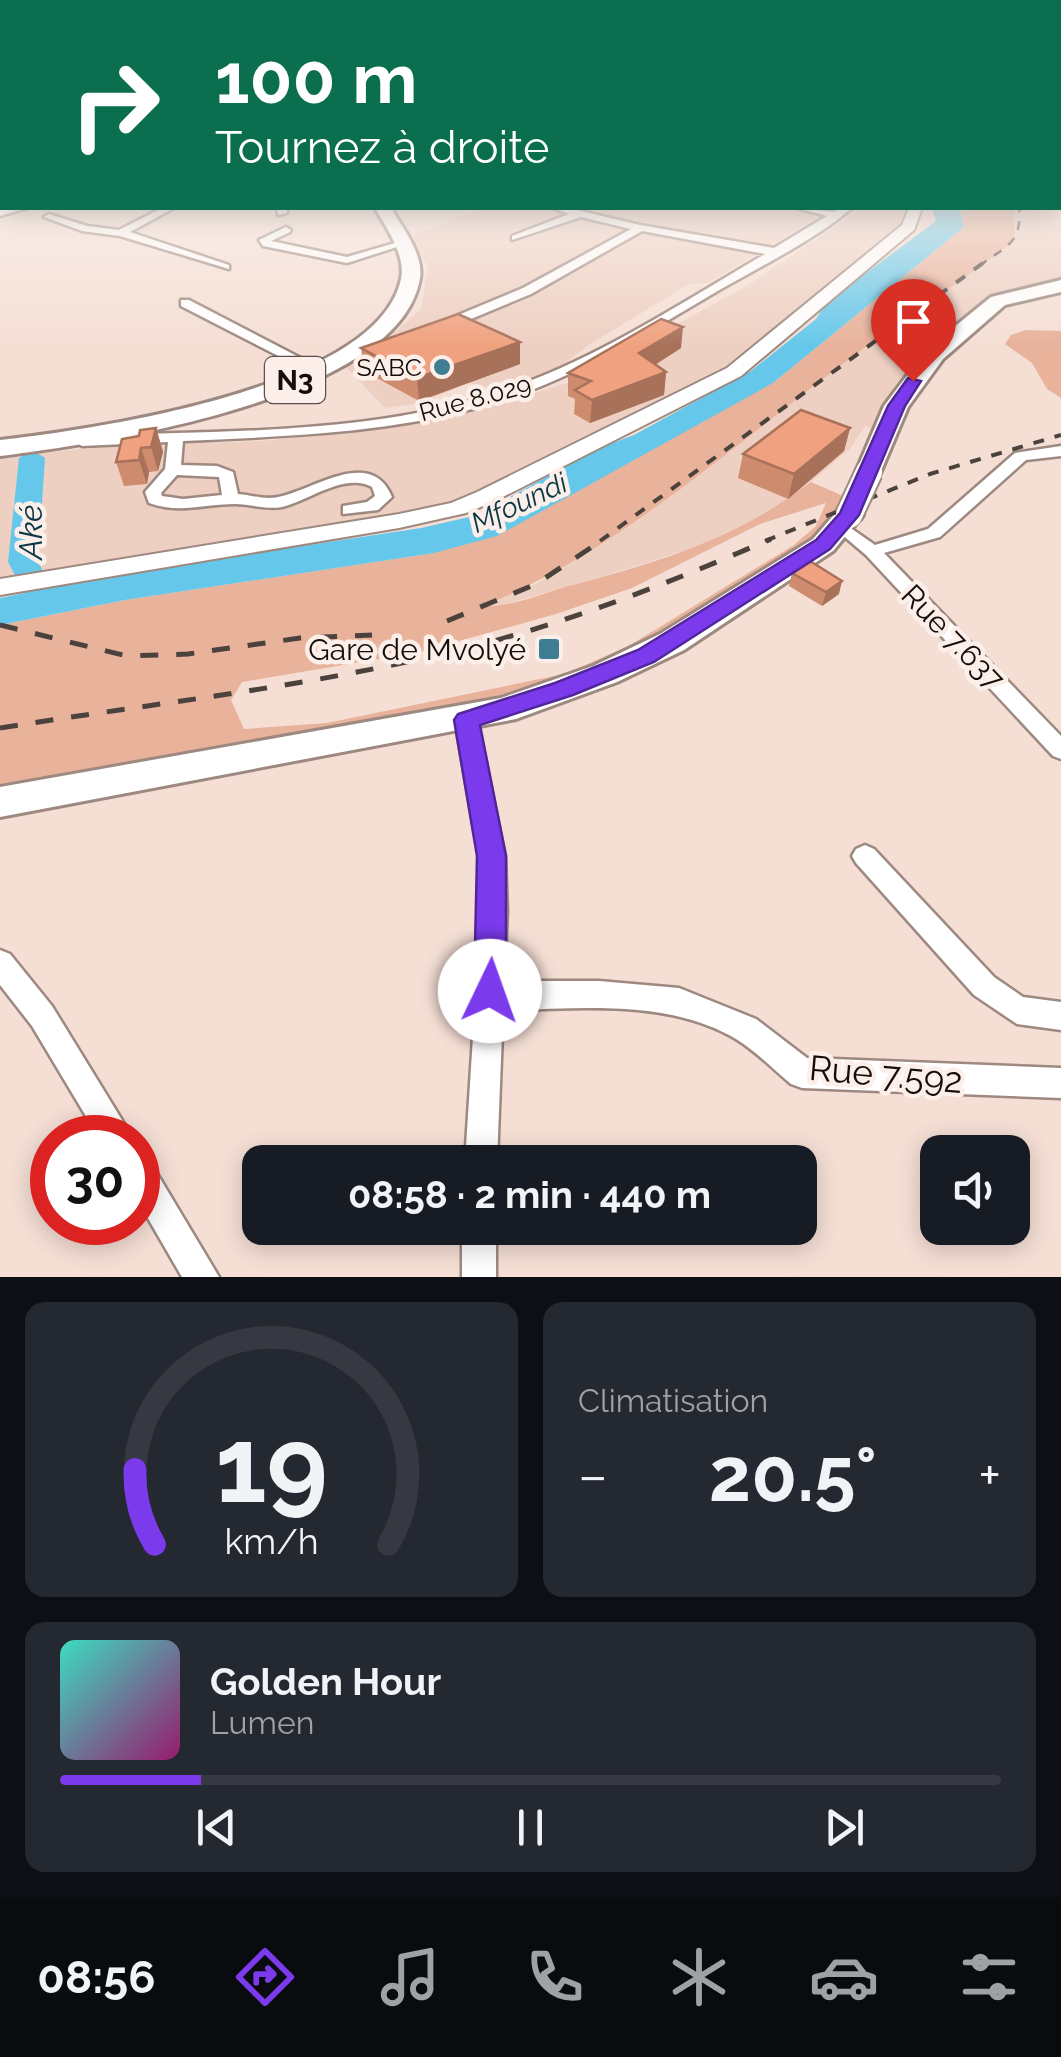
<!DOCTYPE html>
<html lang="fr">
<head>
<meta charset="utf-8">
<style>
	body { margin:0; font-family:Raleway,sans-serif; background:#242831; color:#f1f3f6; height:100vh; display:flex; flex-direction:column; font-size:38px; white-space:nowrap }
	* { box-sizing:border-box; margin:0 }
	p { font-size:32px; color:#9ea1a6 }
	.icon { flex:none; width:55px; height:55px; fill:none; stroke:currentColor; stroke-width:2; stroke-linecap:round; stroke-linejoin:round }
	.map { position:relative; height:1277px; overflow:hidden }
	.side { display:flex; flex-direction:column; gap:25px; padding:25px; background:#0d0f14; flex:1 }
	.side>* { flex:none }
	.top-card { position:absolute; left:0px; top:0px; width:1062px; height:210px; box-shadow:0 5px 25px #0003; background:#0b6e4f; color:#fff; overflow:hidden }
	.controls { position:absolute; left:920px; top:1135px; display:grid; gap:20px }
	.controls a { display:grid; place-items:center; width:110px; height:110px; border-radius:20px; background:#171b24; box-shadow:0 5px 25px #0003; font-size:50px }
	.speed { position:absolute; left:30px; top:1115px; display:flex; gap:20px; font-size:50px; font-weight:700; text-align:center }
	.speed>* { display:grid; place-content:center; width:130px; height:130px; border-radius:50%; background:#171b24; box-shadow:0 5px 25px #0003; line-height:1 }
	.speed .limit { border:15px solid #d22; background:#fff; color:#111 }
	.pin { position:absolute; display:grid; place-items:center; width:85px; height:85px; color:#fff; margin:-102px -42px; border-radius:50% 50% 50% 0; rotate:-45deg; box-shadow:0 0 10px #0007 }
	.pin .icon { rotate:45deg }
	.me { position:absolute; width:110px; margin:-55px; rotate:3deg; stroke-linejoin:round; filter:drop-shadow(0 0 8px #0008) }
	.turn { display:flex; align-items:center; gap:35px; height:210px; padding:0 50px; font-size:45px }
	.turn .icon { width:130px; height:130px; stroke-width:2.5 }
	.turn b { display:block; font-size:70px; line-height:85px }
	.big { font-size:75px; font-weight:700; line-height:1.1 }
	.side .tile { flex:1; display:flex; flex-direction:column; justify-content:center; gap:15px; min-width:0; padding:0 35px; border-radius:20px; background:#242831 }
	.side .dial { align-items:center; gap:0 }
	.dial svg { height:260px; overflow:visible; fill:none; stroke:#363941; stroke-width:7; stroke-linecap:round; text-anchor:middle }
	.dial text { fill:#f1f3f6; stroke:none }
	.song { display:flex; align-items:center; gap:30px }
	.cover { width:120px; height:120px; border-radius:15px; background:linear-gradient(135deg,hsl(170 70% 55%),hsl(320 70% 35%)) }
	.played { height:10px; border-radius:5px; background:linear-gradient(90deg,#7c3aed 15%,#363941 15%) }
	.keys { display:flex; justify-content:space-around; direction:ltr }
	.heat { display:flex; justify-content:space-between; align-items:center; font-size:55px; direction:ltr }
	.side .tiles { flex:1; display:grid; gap:25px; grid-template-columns:1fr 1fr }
	.tile:last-child { grid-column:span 2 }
	.trip { position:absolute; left:242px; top:1145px; width:575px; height:100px; border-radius:20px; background:#171b24; box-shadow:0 5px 25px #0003; font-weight:700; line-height:100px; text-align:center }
	.dock { display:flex; height:160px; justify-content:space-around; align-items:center; background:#090b0e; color:#9ea1a6 }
	.dock .icon { width:70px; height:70px }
	.dock .on { color:#7c3aed }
	.dock b { font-size:45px; color:#f1f3f6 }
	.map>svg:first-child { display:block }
	.built { fill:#eed0c3 }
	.green { fill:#e8b29b; fill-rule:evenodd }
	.water { fill:#65c8ea }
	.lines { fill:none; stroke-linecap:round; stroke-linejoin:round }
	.river { fill:#65c8ea; fill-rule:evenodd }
	.minor-casing { stroke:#9d8980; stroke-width:5 }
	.secondary-casing { stroke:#9d8980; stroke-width:4 }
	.primary-casing { stroke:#9d8980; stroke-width:6 }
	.trunk-casing { stroke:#9d8980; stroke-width:6 }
	.minor { fill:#fff; fill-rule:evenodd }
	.secondary { fill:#fff; fill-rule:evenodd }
	.primary { fill:#fff; fill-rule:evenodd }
	.trunk { fill:#fff; fill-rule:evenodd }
	.rail-far2 { stroke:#4c423d; stroke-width:2.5; stroke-dasharray:9 9; stroke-linecap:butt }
	.rail-far1 { stroke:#4c423d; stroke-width:4; stroke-dasharray:11 11; stroke-linecap:butt }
	.rail { stroke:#4c423d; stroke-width:5; stroke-dasharray:18 18; stroke-linecap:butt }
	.primary-bridge-casing { stroke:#9d8980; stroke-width:30; stroke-linecap:butt }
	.primary-bridge { stroke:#fff; stroke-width:26 }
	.wall { fill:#ce8b6e }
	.shaded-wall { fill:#a8715a }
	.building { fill:#f0a280; stroke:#a8715a; stroke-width:2.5 }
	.route { fill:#7c3aed; stroke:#51269a; stroke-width:2.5 }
	.poi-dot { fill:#3f7d93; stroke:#fceee8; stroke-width:4 }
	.labels { text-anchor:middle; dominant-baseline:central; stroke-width:9; stroke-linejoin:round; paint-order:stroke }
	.far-poi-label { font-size:25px; fill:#140d0a; stroke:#fceee8; text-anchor:end }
	.far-street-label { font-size:25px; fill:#140d0a; stroke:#fceee8 }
	.shield { fill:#fceee8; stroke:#5a504d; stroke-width:2.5 }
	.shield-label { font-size:28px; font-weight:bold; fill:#140d0a }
	.far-water-label { font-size:28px; font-style:italic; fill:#093847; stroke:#fceee8 }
	.street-label { font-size:30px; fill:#140d0a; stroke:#fceee8 }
	.poi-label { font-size:30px; fill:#140d0a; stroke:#fceee8; text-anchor:end }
	.water-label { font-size:32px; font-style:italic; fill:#093847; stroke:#fceee8 }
	.near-street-label { font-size:35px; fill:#140d0a; stroke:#fceee8 }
</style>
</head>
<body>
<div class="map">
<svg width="1061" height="1277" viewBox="0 0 1061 1277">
	<rect width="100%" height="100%" fill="#f5dfd5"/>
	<path class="built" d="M1061,167V284L1010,289L977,315L876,430L865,426L850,449L811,482L774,510L719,540L594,579L502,605L479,608L536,584L668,496L850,358L1002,250L1015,240L1013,208H1060Z
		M484,208H834L708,283L689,284L587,346L567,362L531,379L502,391L468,383L422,403L385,408L343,364L385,351L384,342L421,309L428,268L412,235Z
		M862,208H908L898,229L806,300L736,365L454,505L398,517L78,565L0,583V456L143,444L262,441L394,426L511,400L567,383L618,357L750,284Z"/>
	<path class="green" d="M960,208H1013L1015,240C961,283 902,319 848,360C732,446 618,551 484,606C510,607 539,595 565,587C658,562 733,541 811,482L855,501L823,545L564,689L0,802V625L125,600L434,553L773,383L964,227ZM826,503L816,526L794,545L627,647L564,674L327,723L244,729L231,700L242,682L420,652L556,614L632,588L760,524Z
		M1026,330L1061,331V398L1047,389L1032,363L1005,344L1011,335Z"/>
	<path class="water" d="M932,208H960L964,227L773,383L497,536L434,553L125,600L0,625V598L123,573L421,528L478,515L594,450L634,435L751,371L816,319L826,303L936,221Z"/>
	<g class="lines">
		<path class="river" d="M32,450L45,458L38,562L60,602L55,609H33L8,562L19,458Z"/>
		<defs>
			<path id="minor" d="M1060,201H1061V208H1059Z
				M11,208H27L0,216V210Z
				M162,208H174L130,232L229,265V269L120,236L82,231L44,217L49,214L87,226L119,230Z
				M277,208H287V213L278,215Z
				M553,208H568L640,225L774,248L827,216L797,208L834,212L841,208H852C813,241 761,266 716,292C653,329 590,369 521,394C414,433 296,436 183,441L181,465L217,466L233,472L238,494C251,495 266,500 278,497C314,490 371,446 392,497L378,510L343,514V506L367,502L375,496L372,487C345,472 308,501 282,507C266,510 251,504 235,504C204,504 179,514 149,503L145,492L165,469L168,442L82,446L74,441L82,436C223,430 376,436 511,388C600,357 683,302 765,254L642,231L531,294L447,329H439V323L523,288L631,229L581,217L512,240V236L569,214ZM177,475L219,477L222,495L183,499L162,496L161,493Z
				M286,227L291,230L290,232L271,241L347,257L395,243L400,246L347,263L263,246L259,240Z
				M181,300H189L316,366L304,369L181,306Z
				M1061,446V456L1026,460L940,537L884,553L1061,736V759L1053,756L866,555L833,527L842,522L875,545L928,529L1015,453Z
				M466,712L474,714L477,720L505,856L507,911L504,981H599L679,988L756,1019L807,1058L1061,1068V1098L802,1088L791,1084C773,1069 756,1051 736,1039C670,1000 586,1008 513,1010L503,1008L497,1162H465L481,911L479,856L455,720L458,714Z
				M865,845L874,849L994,977L1023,997L1061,1002V1030L1017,1024L974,995L856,863L852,856L856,849Z
				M0,950L10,954L52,1006L133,1138H99L32,1026L0,985Z
				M138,1155L149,1160L219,1277H182L138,1201Z
				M462,1228H496V1277H462Z"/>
			<path id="secondary" d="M909,208H922L914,230L741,376L493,502L466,513L399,528L0,595V579L399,514L451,503L477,492L727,368L902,225Z"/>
			<path id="primary" d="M1061,280V292L1005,305L943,359L908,407L878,478H860L856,472L884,406L927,349L991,297Z
				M849,507L863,515L833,551L684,650L617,682L516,719L0,817V787L501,698L593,666L660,634L813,539L839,509Z"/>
			<path id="trunk" d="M375,208H391C402,227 424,255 420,278C400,400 101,443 0,456V440C95,429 378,389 401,279C406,255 386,227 375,208Z"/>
		</defs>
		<use href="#minor" class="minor-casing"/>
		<use href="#secondary" class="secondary-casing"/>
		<use href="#primary" class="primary-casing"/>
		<use href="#trunk" class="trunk-casing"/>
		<use href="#minor" class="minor"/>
		<use href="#secondary" class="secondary"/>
		<use href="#primary" class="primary"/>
		<use href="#trunk" class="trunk"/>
		<path class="rail-far2" d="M979,266C1006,246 1022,244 1019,208"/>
		<path class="rail-far1" d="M600,541L983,263
			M765,541L930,474L1061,435"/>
		<path class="rail" d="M447,621L536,584L604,539
			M0,625L127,656L188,654L300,638L372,635
			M0,728C162,702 327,685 486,643C584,617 678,579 771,539"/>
		<defs>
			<path id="primary-bridge" d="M849,515L869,472"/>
		</defs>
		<use href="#primary-bridge" class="primary-bridge-casing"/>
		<use href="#primary-bridge" class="primary-bridge"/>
	</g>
	<path class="wall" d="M520,342V364L419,401L364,371L361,348Z
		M681,348L655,365L666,372L664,395L590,423L574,414L575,399L568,396V373Z
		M156,428L163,452L158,471L149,472L147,484L124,486L116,462L139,436Z
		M850,428L844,451L788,499L738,478L743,454Z
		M792,573L839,594L822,606L789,586Z"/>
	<path class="shaded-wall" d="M683,327L681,348L637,376L639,353Z
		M520,342V364L419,401L417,378Z
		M666,372L664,395L590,423L592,400Z
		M156,428L163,452L158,471L151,447Z
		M850,428L844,451L788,499L794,474Z
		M141,448L149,472L147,484L139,460Z
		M842,581L839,594L822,606L826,592Z"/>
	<path class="building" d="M458,314L520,342L417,378L361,348Z
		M661,319L683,327L639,353L666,372L592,400L575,390L591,381L568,373Z
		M801,410L850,428L794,474L743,454Z
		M156,428L151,447L141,448L139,460L116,462L122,439L139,436L140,430Z
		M810,561L842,581L826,592L792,573Z"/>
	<linearGradient id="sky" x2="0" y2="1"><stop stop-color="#73bce9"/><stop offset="0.48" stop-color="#faf1ec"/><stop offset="1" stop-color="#faf1ec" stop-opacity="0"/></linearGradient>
	<rect width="1061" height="346" fill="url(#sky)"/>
	<path class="route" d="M908,378L921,381L905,406L859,515L830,549L654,662L573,695L480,725L506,856V991L501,1002L490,1006L479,1002L474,991L477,856L454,720L458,714L555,683L638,650L816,540L840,513L888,406Z"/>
	<g class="poi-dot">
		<circle cx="442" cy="367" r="10"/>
		<rect x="537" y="637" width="24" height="24" rx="5"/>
	</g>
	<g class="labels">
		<g class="far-poi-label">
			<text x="422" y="367">SABC</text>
		</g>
		<g class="far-street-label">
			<text transform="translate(475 398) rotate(-15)">Rue 8.029</text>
		</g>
		<rect class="shield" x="265" y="357" width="60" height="46" rx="8"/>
		<g class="shield-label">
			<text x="295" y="380">N3</text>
		</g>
		<g class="far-water-label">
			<text transform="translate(519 503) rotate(-25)">Mfoundi</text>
		</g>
		<g class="street-label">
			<text transform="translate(953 637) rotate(46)">Rue 7.637</text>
		</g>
		<g class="poi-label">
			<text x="526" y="649">Gare de Mvolyé</text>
		</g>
		<g class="water-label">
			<text transform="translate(30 532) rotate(-90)">Aké</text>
		</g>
		<g class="near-street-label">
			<text transform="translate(886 1074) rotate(5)">Rue 7.592</text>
		</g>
	</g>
</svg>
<div class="controls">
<a><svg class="icon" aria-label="sound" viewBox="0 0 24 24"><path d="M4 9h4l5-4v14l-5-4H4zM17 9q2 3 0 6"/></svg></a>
</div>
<div class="speed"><div class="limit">30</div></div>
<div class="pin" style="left:913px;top:381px;background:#d93025"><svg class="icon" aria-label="arrive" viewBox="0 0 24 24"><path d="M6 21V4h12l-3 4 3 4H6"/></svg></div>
<svg class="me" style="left:490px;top:991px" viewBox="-20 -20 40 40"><circle r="19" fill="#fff"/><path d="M0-13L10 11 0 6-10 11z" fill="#7c3aed"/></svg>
<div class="trip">08:58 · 2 min · 440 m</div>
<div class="top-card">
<div class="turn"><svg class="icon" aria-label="right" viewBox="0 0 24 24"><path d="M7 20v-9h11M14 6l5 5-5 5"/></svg><div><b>100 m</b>Tournez à droite</div></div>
</div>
</div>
<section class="side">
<div class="tiles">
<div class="tile dial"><svg viewBox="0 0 100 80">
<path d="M14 69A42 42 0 1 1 86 69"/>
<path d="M14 69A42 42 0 0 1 8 46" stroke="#7c3aed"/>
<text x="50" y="56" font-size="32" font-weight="700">19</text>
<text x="50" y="72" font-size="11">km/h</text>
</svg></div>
<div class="tile"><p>Climatisation</p>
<div class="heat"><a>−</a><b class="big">20.5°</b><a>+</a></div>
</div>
<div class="tile">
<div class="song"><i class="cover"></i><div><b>Golden Hour</b><p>Lumen</p></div></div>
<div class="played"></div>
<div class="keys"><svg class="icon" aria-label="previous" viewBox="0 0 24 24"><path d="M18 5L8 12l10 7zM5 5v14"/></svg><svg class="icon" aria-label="pause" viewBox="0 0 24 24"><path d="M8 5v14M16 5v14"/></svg><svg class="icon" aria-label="next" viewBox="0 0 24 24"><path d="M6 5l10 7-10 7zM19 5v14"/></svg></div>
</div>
</div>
</section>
<nav class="dock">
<b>08:56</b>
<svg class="icon on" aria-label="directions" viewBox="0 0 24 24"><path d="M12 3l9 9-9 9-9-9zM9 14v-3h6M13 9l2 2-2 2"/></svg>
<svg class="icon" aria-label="music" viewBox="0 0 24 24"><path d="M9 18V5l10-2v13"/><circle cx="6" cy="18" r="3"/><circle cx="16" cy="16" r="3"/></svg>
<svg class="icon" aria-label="phone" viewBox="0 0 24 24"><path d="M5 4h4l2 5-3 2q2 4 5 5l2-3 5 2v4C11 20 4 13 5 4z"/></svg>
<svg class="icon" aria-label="climate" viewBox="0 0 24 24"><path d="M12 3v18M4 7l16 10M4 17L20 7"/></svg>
<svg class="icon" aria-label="car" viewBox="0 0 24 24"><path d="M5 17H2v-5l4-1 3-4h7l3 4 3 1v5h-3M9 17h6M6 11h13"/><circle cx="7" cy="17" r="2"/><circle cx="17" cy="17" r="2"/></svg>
<svg class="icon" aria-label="filters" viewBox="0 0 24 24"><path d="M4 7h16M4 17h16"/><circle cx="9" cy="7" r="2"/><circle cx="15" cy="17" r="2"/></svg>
</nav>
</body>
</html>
